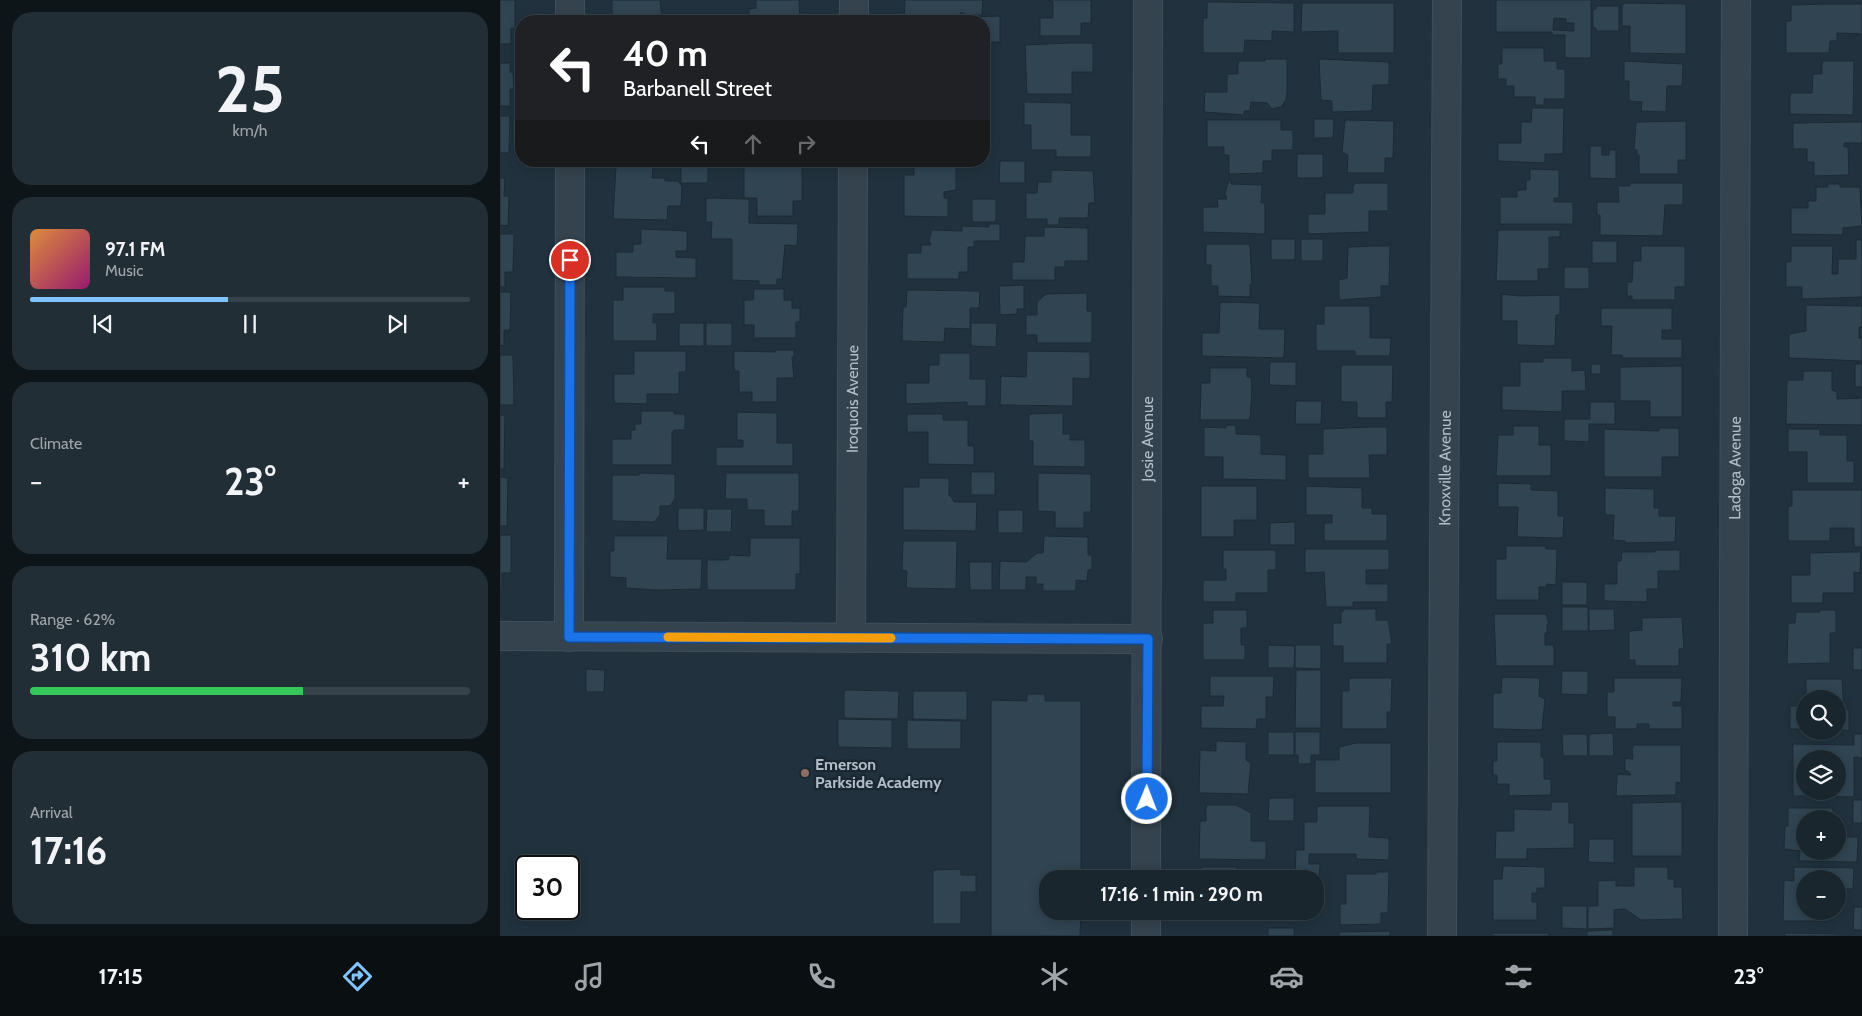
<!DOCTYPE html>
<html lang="en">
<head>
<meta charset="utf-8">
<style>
	body { margin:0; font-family:Cabin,sans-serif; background:#222e36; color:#f1f3f6; height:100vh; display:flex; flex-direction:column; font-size:19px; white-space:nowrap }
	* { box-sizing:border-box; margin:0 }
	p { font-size:16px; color:#9fa5aa }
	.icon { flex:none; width:28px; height:28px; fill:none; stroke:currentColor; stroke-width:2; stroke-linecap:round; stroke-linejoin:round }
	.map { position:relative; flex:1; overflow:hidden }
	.panel { display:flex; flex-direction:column; gap:12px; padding:12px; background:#0e1519; width:500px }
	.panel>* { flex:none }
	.guide { position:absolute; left:15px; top:15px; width:475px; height:152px; border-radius:20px; box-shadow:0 2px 12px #0003,0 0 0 1px #37434a; background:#202124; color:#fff; overflow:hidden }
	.fabs { position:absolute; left:1296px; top:690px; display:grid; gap:10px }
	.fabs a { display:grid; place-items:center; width:50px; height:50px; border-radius:50%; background:#19262e; box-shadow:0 2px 12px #0003,0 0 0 1px #37434a; font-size:25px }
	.speed { position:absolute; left:15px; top:855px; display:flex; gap:10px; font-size:25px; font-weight:700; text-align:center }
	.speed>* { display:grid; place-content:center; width:65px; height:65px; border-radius:50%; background:#19262e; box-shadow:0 2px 12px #0003,0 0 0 1px #37434a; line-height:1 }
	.speed .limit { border:2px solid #111; border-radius:8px; background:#fff; color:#111 }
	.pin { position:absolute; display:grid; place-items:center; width:42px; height:42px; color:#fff; margin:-21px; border:2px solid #fff; border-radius:50%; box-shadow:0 1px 5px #0007 }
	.me { position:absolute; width:55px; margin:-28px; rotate:1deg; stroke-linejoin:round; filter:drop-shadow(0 0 4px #0008) }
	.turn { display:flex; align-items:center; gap:18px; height:105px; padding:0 25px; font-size:22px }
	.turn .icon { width:65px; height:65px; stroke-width:2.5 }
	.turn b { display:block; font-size:35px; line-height:42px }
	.lanes { display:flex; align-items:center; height:48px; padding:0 25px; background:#0003; justify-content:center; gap:25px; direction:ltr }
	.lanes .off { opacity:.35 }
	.big { font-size:38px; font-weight:700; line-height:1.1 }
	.panel .card { flex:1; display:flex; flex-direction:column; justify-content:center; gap:8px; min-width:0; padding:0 18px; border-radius:20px; background:#222e36 }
	.panel .dial { align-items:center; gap:0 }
	.dial b { font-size:65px; line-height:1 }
	.song { display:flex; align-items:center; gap:15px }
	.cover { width:60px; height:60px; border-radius:8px; background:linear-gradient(135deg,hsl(30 70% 55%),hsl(320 70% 35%)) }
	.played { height:5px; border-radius:2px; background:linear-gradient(90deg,#80c5ff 45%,#37434a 45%) }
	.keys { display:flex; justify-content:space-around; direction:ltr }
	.heat { display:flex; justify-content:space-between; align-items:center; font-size:28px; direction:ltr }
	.charge { height:8px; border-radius:4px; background:linear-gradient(90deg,#34c759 62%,#37434a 0) }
	.trip { position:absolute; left:539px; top:870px; width:285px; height:50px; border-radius:20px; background:#19262e; box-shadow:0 2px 12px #0003,0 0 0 1px #37434a; font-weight:700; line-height:50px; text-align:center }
	.tab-bar { display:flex; height:80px; justify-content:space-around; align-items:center; background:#0a0f12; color:#9fa5aa }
	.tab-bar .icon { width:35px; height:35px }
	.tab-bar .on { color:#80c5ff }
	.tab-bar b { font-size:22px; color:#f1f3f6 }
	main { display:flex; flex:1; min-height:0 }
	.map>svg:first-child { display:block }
	.building { fill:#304452; stroke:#1c2a34; fill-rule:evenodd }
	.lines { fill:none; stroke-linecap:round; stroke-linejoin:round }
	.minor-casing { stroke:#414f59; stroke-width:30 }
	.minor { stroke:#35434e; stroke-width:28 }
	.route-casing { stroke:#114b97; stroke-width:12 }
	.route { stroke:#1a73e8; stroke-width:9 }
	.slow { stroke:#f59e0b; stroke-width:9 }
	.education-dot { fill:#8d6e63; stroke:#1b2832; stroke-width:2 }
	.labels { text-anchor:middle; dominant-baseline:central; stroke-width:5; stroke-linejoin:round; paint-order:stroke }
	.street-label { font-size:16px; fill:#b1bec9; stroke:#1b2832 }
	.poi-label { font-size:16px; font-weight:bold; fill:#b1bec9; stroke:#1b2832; text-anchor:start }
</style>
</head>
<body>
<main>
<section class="panel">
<div class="card dial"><b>25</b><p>km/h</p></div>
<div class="card">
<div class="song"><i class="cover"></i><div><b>97.1 FM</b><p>Music</p></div></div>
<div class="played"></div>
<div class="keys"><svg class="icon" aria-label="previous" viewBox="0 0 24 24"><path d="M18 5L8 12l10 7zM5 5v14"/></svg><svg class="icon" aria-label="pause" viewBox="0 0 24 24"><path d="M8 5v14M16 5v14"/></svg><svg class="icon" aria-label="next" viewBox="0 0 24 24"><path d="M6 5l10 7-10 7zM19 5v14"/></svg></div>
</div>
<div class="card"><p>Climate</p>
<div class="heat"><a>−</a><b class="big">23°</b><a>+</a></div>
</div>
<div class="card"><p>Range · 62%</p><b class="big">310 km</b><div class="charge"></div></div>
<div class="card"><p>Arrival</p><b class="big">17:16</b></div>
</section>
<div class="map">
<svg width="1362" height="936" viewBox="0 0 1362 936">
	<rect width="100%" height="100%" fill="#21323e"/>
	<path class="building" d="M0,0H15V29L11,28V44H0Z
		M112,0H160L162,21H112Z
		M256,0H299L300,21H236V15H249V9L256,8Z
		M405,0H483L482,15H464V13H460V21H404Z
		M548,0H591V23H581V36H540V18H553V2Z
		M996,0H1091V58H1065V35H1052V32H996ZM1054,18L1066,19V23H1074V31L1053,30Z
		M707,2L794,3V32L772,31V41L745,40L744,53H703V18H707Z
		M802,3H894V53H838V31L801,32Z
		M1126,3L1186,4V54L1130,53V26H1122V5Z
		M1325,4H1362V34L1337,33V41H1330L1329,53H1286V21H1291V5Z
		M1096,6H1119V31H1096V28H1093V9H1096Z
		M500,16V42H484V21H471V17Z
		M484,43H489V78H484Z
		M569,43H593V72H572V94H527L525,45Z
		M1002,48H1044V61H1057V69H1065V99H1044V105H1035V97H1014V86H1006V79H998V64H1002Z
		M765,59H787V92L786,100L781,107L772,109L767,103L751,102L750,111H744V115L704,112L705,92H727V74H738V61H765Z
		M819,59L889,62V85H873L872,111L832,112V101L821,100Z
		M1124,61L1183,64L1182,86H1167L1166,112L1141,111L1142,102L1129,101V81H1124Z
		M1322,61H1354L1353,115L1290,114V93H1312L1313,74H1322Z
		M0,63H10V72H13L14,89H10V106H0Z
		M524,102L571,103V135H591V157H556V150H531V125H524Z
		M1032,108H1064L1063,154H1045V163L998,161V143H1021V122H1031Z
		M0,116H10L9,153H0Z
		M814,119H834L833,138H814Z
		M707,120H781V130H793V150H772V161H763V173L729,174V155H724V147H707Z
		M845,120L894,121L893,158H885V173H847L848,155L842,152Z
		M1186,121V160H1178V174H1139V155H1137V150H1134L1136,122Z
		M1362,122V143H1344V147H1348L1349,175L1314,176V162H1307V149H1293V123Z
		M1090,146H1102V155H1109V150H1116V179L1090,178Z
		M797,154H823V178H797Z
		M181,161H208V183H181Z
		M500,161H525V183H499Z
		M414,163H456V190L444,192V198H448V217L404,216V175H414Z
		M302,164V201H293V216H257V198H244V165Z
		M116,166L153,167L152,178H165V181H178L182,186L181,206H168L167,220L113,219Z
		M1030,169L1059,170V198H1054V202H1073V224H1000V197H1017V190H1026V180H1030Z
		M551,170L593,171L595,203H589L588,218H559V225H547V219H526V193H537L538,182H551Z
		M0,178H5L4,196H9L8,226L0,225Z
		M729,180H731V184L762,185L761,203H765V234L703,232V207H718L717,199H727L725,193Z
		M857,183H888V211H869V232L808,234V214H825V193H853V185Z
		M1130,183H1183V205H1165L1163,236L1100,235V215H1097V202H1119L1118,186H1130Z
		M1328,184H1340V187H1360L1362,226L1343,228V235L1291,234V208H1308V201H1316V187H1328Z
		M206,198L249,199V223L298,224L297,246L285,245L282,279H277V285H259V281L232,280V239H211L212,222H206Z
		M472,199H496V222H472Z
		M489,224H500V241H474V247H468V272H459V279H407V253H421V245H431L429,240L432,230L462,231V226L489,227Z
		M544,227L588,228V261H565V267H555V280H512V262H524L525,236H544Z
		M141,229L187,231V251H176V257L196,258V278L116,277V252H133V244H141Z
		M998,230H1060V237H1049V269H1038V281H996Z
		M0,234H14L13,272H5V287H0Z
		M771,239H795V260H771Z
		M801,239H823V261H801Z
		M1356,240H1362V297L1302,299V287H1286V262H1291V246H1333L1332,274H1338V259H1356Z
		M1092,241H1117V263H1092Z
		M706,244H750L752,284H750V297L718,296V286H711V265H706Z
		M874,246H890L889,286H881V297L839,300V280L847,278L848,247Z
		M1141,246H1185V287H1175V300H1132V296H1127V282H1132L1133,261H1141Z
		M1064,267H1089V289H1064Z
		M524,285V309H517V314L500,315L499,286Z
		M123,287H165V291H175V314H153V323H157V341H113V300H123Z
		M254,289H284V300H292V308H300V322H296V338H254V325H244V300H253Z
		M407,290L480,291L479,308H470V329L445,328L444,342L402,341L403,307H406Z
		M0,292H11L10,330H4V346L0,345Z
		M587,293V311H592V343H537V335H526V315H537V302L546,294Z
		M1002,294L1020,296L1060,295V315H1056L1055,346L1017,345V321H1002Z
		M720,302L760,303L759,329H785L784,358L702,356V333H719Z
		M1306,305L1362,306V327H1359V338H1362V361L1289,358V334L1306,331Z
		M824,306H870V338H891L890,356H855V351H816V324H824Z
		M1101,308H1172V330H1162V339H1182V358H1122V355H1111L1112,326H1101Z
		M179,323H204V346H179Z
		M206,323H232V346H206Z
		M471,323H497L496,347L471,346Z
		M275,350H294V357H292L294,378H277V402H252V392H239V371H234V351L275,352Z
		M134,351H186V372H179V394H147V404L114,403V374H134Z
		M527,351L590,352V379L573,378V406L500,405L501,376L526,377Z
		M439,353H470V379H486V406H467V402L406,404V383H429V365H439Z
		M0,355H13L14,405H0Z
		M1043,358H1072V371L1085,370L1086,391H1062V412L1002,410V386H1020V362H1043Z
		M770,362H796V386L769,385Z
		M1091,364H1101V374H1091Z
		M1355,364H1362V387H1355Z
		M841,365H893L892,402H886V418H857V402H841Z
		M1182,366V417H1150V401H1120V367Z
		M710,368H747V377H751L752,389L750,420H700L701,383H710Z
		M1303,371H1332V390L1337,392V399L1362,398V425L1286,424L1287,380H1303Z
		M796,401H822L821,424H795Z
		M1090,402H1115V424H1089V442L1064,441V419H1090Z
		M141,411H174V414H185V430H174L172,433V465H112V439H131V430H135V424H141Z
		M237,412L277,413V443H293V466H216V447H243V440H237Z
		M563,413V434H570V440H585V467L533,466V441H529V414Z
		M407,414H443V420H468V446H474V465L428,464V432H407Z
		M0,415H5L4,469H0Z
		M726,425H736V434L761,435V454L786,455V480L723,479V457H704V427L726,428Z
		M1013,426H1039V445H1051V476H996L998,435H1013Z
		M869,427H887V455H869L870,478H808V454H823V429Z
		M1159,428H1179V457H1162V477H1104V429L1159,431Z
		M1288,429H1320V435H1347V461H1354V483H1307V452H1288Z
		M471,472H495V495H471Z
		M139,473L175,474V499L170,506H160V515L154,522L112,521V475H139Z
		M226,473H299V511H292V526H264V510H247V499H225Z
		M538,473L591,474V512H584V528H555V512L538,511Z
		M0,477L8,478L7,526H0Z
		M419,478H449V496H451L454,502H477L476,531L403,530V487H419Z
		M998,483L1031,484V490L1058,491V516H1064L1063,538L1017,537L1018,507H998Z
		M701,486H757V520H734V537H701Z
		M806,486L862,488V508H872V514H887V541H824V523H832V515H806Z
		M1105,488L1154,489V508H1159V516H1176L1175,542L1125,543V541L1113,540L1114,515H1105Z
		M1292,490H1362V547H1354V528H1330V541H1288V506H1292Z
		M178,508H204V530L178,531Z
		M207,509H232L231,532H206Z
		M498,510H523V533H498Z
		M795,522V545H770V523Z
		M0,535H11V573H2V588H0Z
		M114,536H168L167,559H202L201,589L156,590L126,588V578L110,577V551H114Z
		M544,536L588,537V555H592V570H588L587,581L576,580V591H543V584H536V577H526V590H499L500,561L526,562L537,553H543Z
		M250,538H300V574H296V590H207V560H226L229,559V555L250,556Z
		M403,541H457L456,589L406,588L407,571L402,570Z
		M1006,546H1046V549H1057L1056,585L1047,584L1046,587H1039V600H996V559H1006Z
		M805,549H889V570H866V584H888V602H853V607H826L824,572L805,573Z
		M723,550H776V570H768V593H736V602H703V580H726V569H723Z
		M1155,550H1180V571H1158V589H1147V602L1104,601V584H1117V561H1121L1122,552H1155Z
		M1350,552H1361L1360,573L1354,572V593H1323V603H1291V575H1310V553Z
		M469,562H492V590H470Z
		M1062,582H1087V605H1062Z
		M1062,607H1088V631H1062Z
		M843,609H876V620H888L892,644H887V663H843V646H833V623H841V612H843Z
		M1089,609H1114L1115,630L1089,631Z
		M713,610H747V628H741V645H745V660H703V623H713Z
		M1320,610H1336V633H1330V663L1287,664L1288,623H1295L1296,612H1320Z
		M994,614H1046L1049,624H1047V633H1045V645H1054V666H996Z
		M1182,617L1184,649H1179V666H1135V660H1129V631L1142,630V618Z
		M768,645L795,646L794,668H768Z
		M795,645H821V669L795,668Z
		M1353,648H1362V670H1353Z
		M86,669L105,670L104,692H86Z
		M796,670H821V728H795Z
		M1062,671H1088V695L1061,694Z
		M710,676H774L773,697H766V719H757L756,729L701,728V706H723L724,696H710Z
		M1002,677L1040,678L1039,696L1045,699L1042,730L993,729V693H1001Z
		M849,678H892L891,712H887V729H842V691H849Z
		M1114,678H1182L1181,702H1173V706H1182V729H1149V724H1137V729H1115V717H1107V692H1114Z
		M1306,679H1342L1344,710H1349V731L1338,729V699H1306Z
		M344,690L399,691L398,719L344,718Z
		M413,691H467V720L413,719Z
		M527,694H545V701H581V879H548V911H581L580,936H491V700L527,701Z
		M1290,706H1305V729H1290Z
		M338,719L392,720V748L338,747Z
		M407,720L461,721V749H407Z
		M768,732H794V755H768Z
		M795,732H820V755H811V764H798V755H795Z
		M1113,733L1114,756H1089V734Z
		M1062,734H1087L1088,756H1063Z
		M1354,734H1362V758L1354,757V797L1293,796V744L1354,745ZM1305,759H1338V791H1305Z
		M716,741L746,742V760L751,763L748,794L699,793L700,750L716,751Z
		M997,742H1041V757H1044V779H1051V795L1009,796V784H997V775H993V761H997Z
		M856,743H891V793H815V760H839V747Z
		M1134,745H1181V783L1176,782V795L1116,796L1117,774L1131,775L1128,771H1125V758L1133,759L1132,749Z
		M769,798H794V821H768Z
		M1353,800H1362V823H1353Z
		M1051,802H1069V823H1074V848L1027,849V859H995L996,831H1014V809L1051,810Z
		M1182,802V856H1132V803Z
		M706,805H736L751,813V841H766V860L699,859L700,821H706Z
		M817,806H870L869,837L889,838V860L856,859V854H809V864H820L818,901H815V879H795L796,850H804V822H817Z
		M1288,808H1333V819H1305V851H1338V837H1358L1357,862L1299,861L1300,851L1284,849L1285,826H1288Z
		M1089,839H1114V863L1088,862Z
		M1003,866L1045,867V888H1037V893H1032V902H1037V920H993V879H1002Z
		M701,867H737V873H762V879H701Z
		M1134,867H1168V879H1174V887H1182L1183,919L1141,920L1125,909L1114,910V928L1088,929V906H1098V881L1116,880V886H1134Z
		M1294,867L1354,868L1353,889H1341V908H1338V879H1305V911H1329V921H1283L1284,880L1294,881Z
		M461,869V875H476V892H461V924H433V870Z
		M876,872H889L888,913H881V924L840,925V904H846V874H876Z
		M1062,906H1087V929L1062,928Z
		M1354,907H1362V930H1353Z
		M721,911H768V917H721Z
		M768,928H794V936H768Z
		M1113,930V936H1087V931Z
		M890,931V936H839V932Z
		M992,933H1049V936H992Z
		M1285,933L1340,934V936H1285Z"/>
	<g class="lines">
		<defs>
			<g id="minor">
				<path d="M70,21V0"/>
				<path d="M354,21V0"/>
				<path d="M0,636L648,639"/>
				<path d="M69,637L70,161"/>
				<path id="s1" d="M351,638L353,161"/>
				<path id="s2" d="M646,879L648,0"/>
				<path d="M646,936V911"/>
				<path id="s3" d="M942,936L947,0"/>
				<path id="s4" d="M1233,936L1236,0"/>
			</g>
		</defs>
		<use href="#minor" class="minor-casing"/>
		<use href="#minor" class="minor"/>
	</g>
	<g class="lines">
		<defs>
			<path id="route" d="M70,260L69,637L648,639L647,799"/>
		</defs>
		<use href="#route" class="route-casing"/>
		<use href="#route" class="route"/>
		<path class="slow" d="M168,637L391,638"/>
	</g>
	<circle class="education-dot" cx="305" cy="773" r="5"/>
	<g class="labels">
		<g class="street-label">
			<text stroke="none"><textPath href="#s1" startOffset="239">Iroquois Avenue</textPath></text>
			<text stroke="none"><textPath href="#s2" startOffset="440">Josie Avenue</textPath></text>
			<text stroke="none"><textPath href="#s3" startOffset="468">Knoxville Avenue</textPath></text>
			<text stroke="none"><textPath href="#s4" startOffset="468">Ladoga Avenue</textPath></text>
		</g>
		<g class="poi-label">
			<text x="315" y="764">Emerson<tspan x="315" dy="18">Parkside Academy</tspan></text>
		</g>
	</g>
</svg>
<div class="fabs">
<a><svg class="icon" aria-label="search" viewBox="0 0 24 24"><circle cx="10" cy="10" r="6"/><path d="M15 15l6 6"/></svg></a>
<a><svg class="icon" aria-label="layers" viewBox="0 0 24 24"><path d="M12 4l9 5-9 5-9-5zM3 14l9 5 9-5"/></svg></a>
<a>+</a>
<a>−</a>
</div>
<div class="speed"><div class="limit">30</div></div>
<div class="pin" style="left:70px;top:260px;background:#d93025"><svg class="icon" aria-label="arrive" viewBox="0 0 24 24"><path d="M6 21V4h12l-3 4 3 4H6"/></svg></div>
<svg class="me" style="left:647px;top:799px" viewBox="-20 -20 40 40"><circle r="17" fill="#1a73e8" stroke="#fff" stroke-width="3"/><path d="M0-11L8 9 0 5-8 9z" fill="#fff"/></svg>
<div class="trip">17:16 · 1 min · 290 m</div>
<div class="guide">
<div class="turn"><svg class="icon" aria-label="left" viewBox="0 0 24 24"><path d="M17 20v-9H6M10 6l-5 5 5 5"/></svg><div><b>40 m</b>Barbanell Street</div></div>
<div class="lanes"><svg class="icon" aria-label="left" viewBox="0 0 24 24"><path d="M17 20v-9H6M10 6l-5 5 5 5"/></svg><svg class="icon off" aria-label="ahead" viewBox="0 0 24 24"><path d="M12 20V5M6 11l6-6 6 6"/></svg><svg class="icon off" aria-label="right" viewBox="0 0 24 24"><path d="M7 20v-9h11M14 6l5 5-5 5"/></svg></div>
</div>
</div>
</main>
<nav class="tab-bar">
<b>17:15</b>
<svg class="icon on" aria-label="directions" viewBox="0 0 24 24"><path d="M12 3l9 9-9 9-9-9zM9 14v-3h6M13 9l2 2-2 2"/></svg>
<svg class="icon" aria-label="music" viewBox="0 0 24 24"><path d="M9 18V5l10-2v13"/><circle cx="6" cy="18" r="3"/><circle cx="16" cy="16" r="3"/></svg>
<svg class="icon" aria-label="phone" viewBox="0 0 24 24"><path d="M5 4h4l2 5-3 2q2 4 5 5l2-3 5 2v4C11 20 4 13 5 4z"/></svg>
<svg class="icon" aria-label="climate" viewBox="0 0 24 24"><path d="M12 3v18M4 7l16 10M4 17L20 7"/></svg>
<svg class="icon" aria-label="car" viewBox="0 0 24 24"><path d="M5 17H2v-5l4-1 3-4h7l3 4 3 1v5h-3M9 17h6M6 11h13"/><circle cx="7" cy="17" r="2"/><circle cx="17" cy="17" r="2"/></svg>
<svg class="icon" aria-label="filters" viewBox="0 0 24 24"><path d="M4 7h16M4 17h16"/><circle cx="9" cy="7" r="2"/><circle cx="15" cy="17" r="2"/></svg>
<b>23°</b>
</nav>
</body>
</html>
